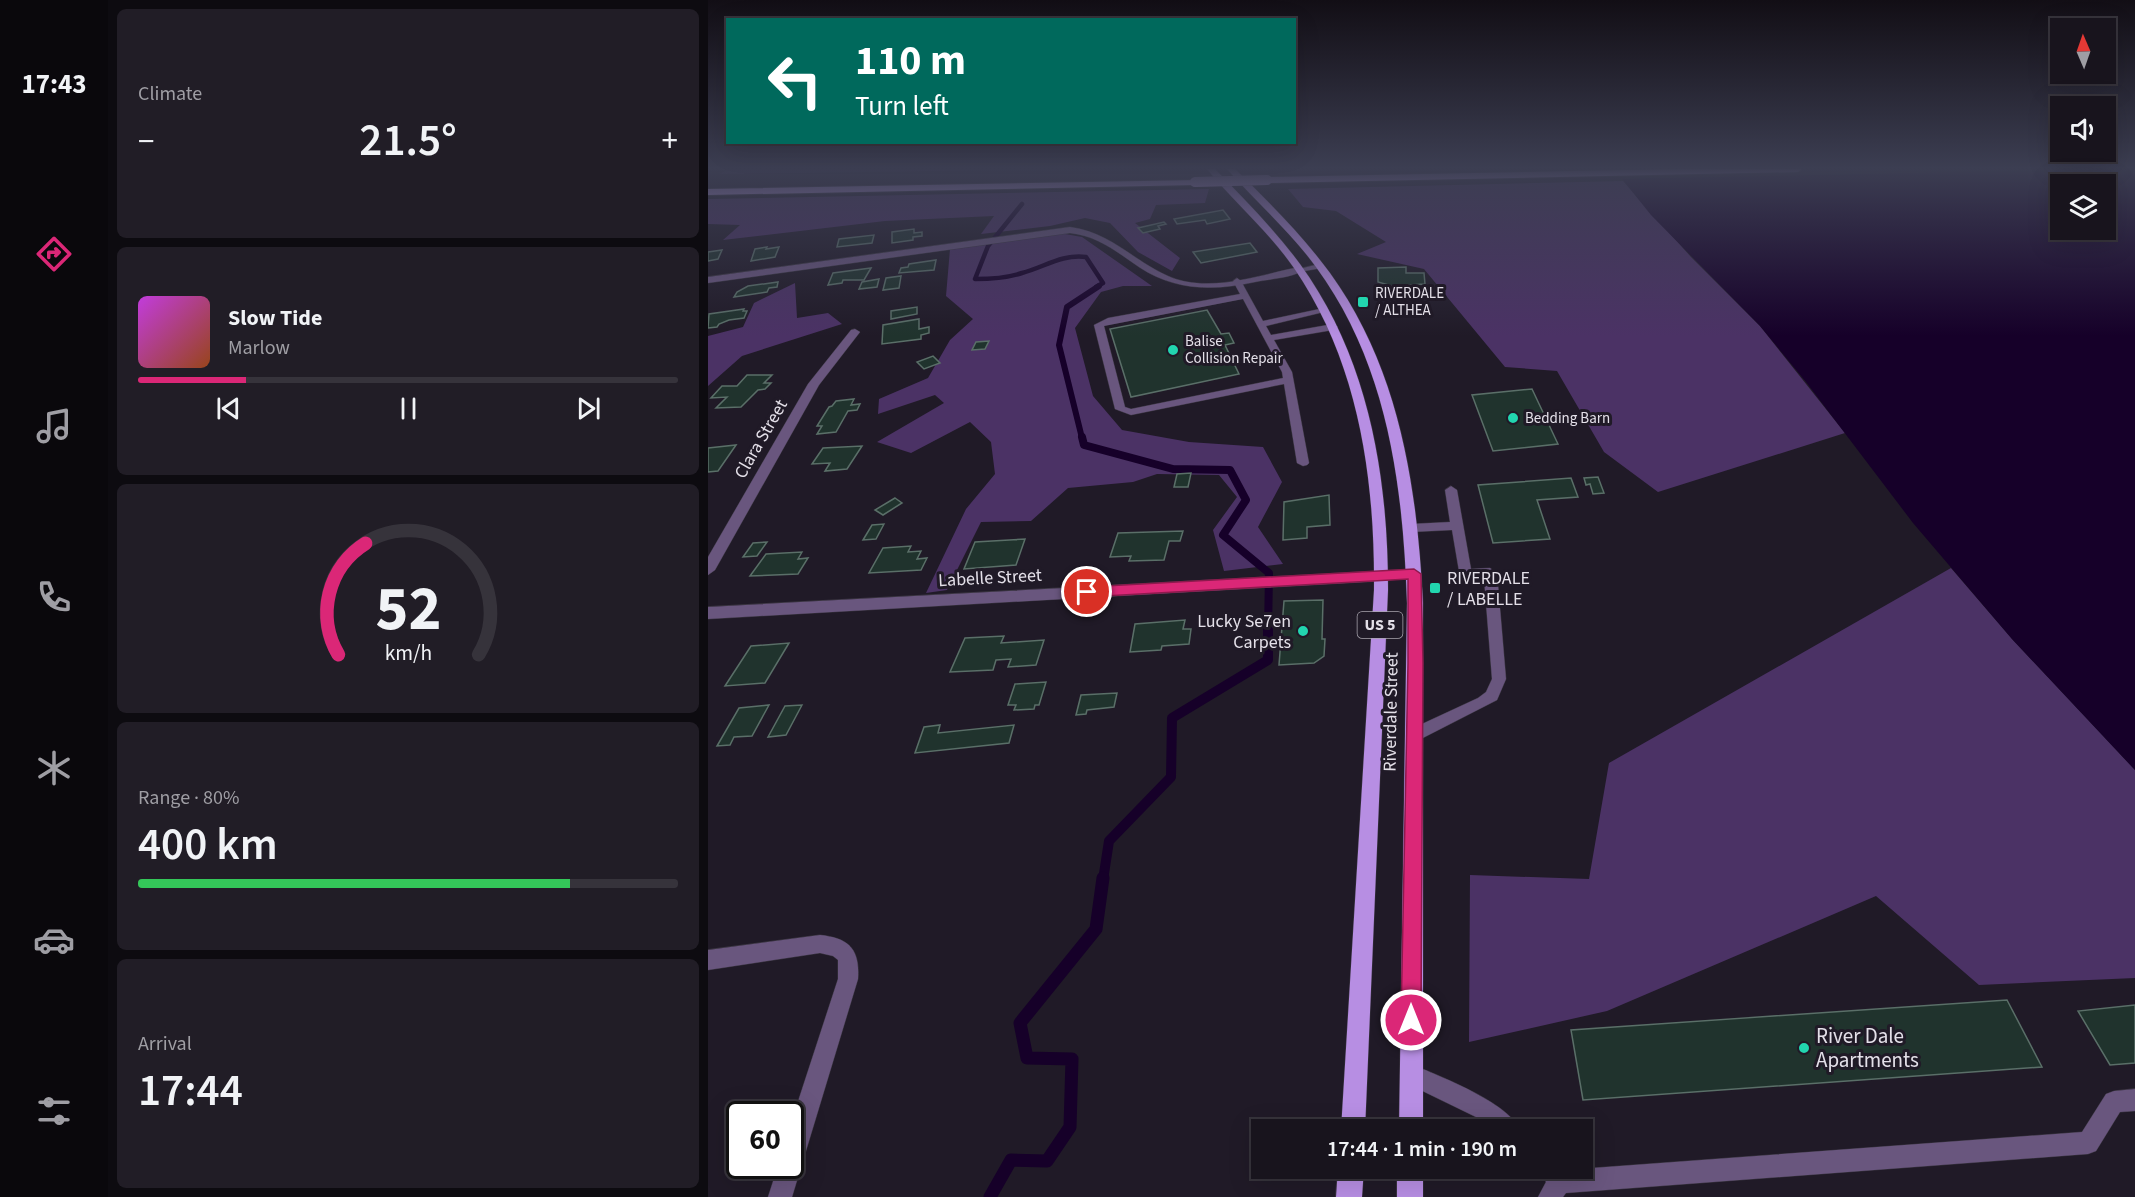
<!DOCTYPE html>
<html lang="en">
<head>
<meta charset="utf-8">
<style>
	body { margin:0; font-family:"Source Sans 3",sans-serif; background:#211d26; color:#f1f3f6; height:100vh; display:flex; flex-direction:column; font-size:22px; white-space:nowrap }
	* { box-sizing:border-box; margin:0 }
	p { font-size:20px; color:#9f9ea4 }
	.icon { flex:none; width:33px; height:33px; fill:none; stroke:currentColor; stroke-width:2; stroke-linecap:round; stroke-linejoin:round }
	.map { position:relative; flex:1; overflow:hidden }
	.sheet { display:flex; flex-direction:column; gap:9px; padding:9px; background:#0d0b10; width:600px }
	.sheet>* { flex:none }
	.banner { position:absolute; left:18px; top:18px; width:570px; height:126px; border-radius:0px; box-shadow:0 6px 24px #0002,0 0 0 2px #36333b; background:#00695c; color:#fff; overflow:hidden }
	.needle { width:39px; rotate:358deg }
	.tools { position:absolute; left:1342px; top:18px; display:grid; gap:12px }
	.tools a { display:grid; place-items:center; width:66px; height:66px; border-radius:0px; background:#18141d; box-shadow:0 6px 24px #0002,0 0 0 2px #36333b; font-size:30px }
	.speed { position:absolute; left:18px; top:1101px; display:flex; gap:12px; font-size:30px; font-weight:700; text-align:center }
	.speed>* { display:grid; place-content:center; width:78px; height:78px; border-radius:50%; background:#18141d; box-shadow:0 6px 24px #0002,0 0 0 2px #36333b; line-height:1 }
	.speed .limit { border:3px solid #111; border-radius:9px; background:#fff; color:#111 }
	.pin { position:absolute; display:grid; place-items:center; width:51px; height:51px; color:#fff; margin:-26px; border:3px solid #fff; border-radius:50%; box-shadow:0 2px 6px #0007 }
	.me { position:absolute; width:66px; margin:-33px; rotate:0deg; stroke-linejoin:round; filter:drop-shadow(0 0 4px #0008) }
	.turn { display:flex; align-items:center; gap:21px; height:126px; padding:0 30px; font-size:27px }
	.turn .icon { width:78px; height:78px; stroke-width:2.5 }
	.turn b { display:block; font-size:42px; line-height:51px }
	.big { font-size:45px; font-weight:600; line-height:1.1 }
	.sheet .card { flex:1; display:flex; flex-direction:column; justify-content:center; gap:9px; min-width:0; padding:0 21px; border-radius:9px; background:#211d26 }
	.sheet .dial { align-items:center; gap:0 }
	.dial svg { height:156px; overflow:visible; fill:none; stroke:#36333b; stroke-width:7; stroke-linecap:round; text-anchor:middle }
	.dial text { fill:#f1f3f6; stroke:none }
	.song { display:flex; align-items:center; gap:18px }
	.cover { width:72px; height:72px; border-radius:9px; background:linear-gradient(135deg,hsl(290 70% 55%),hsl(20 70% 35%)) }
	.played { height:6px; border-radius:3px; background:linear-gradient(90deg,#db2777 20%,#36333b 20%) }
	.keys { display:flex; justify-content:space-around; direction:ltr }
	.heat { display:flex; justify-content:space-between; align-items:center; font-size:33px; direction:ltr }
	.charge { height:9px; border-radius:4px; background:linear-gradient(90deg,#34c759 80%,#36333b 0) }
	.trip { position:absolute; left:543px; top:1119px; width:342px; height:60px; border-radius:0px; background:#18141d; box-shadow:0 6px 24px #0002,0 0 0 2px #36333b; font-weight:600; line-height:60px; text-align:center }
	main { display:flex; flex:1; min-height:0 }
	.tab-bar { display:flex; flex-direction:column; width:108px; justify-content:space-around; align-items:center; background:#0a080c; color:#9f9ea4 }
	.tab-bar .icon { width:42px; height:42px }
	.tab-bar .active { color:#db2777 }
	.tab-bar b { font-size:27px; color:#f1f3f6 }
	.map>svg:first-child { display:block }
	.forest { fill:#4b3265 }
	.water { fill:#160029; fill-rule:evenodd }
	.pier { fill:#201a27 }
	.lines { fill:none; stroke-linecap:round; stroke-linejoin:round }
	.stream-far4 { stroke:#160029; stroke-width:4.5 }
	.stream-far3 { stroke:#160029; stroke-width:6 }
	.stream-far2 { stroke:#160029; stroke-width:8 }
	.stream-far1 { stroke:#160029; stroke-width:10 }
	.stream { stroke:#160029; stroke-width:13 }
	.building { fill:#20332d; stroke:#5a6f68; stroke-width:1.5 }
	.service-casing { stroke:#3b3642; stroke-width:1 }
	.minor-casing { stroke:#3b3642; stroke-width:1 }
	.primary-casing { stroke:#3b3642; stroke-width:1 }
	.motorway-casing { stroke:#3b3642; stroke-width:2 }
	.service { fill:#69567e; fill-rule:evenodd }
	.minor { fill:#69567e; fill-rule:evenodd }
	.primary { fill:#b78ee3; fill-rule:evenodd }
	.motorway { fill:#d1abfc; fill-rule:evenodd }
	.motorway-bridge-casing { stroke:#3b3642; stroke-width:10; stroke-linecap:butt }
	.motorway-bridge { stroke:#d1abfc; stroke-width:10 }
	.route { fill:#db2777; stroke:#8e194d; stroke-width:1.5 }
	.poi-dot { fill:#22d5af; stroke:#201a27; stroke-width:2 }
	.labels { text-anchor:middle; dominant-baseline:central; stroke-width:6; stroke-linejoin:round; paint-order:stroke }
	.far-poi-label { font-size:15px; fill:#e4e0e9; stroke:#201a27; text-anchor:start }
	.shield { fill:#201a27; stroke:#a9a5af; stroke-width:1.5 }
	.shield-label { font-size:16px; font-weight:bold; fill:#e4e0e9 }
	.street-label { font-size:18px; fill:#e4e0e9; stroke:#201a27 }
	.poi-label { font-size:18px; fill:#e4e0e9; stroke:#201a27; text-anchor:start }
	.near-poi-label { font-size:21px; fill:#e4e0e9; stroke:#201a27; text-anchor:start }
</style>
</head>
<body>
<main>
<nav class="tab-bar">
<b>17:43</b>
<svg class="icon active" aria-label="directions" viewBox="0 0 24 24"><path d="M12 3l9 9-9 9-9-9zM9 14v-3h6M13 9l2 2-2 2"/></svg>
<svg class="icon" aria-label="music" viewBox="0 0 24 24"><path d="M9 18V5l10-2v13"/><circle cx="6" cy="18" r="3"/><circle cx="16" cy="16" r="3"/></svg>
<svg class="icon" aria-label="phone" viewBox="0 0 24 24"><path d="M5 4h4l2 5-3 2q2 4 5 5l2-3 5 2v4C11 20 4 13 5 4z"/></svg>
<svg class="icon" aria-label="climate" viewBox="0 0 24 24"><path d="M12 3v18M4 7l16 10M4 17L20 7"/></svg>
<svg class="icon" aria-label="car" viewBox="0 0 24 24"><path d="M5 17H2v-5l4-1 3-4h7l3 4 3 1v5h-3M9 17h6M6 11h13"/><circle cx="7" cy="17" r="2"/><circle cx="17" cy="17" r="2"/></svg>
<svg class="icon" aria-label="filters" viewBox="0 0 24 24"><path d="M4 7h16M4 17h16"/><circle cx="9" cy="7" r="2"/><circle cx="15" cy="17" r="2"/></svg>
</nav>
<section class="sheet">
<div class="card"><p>Climate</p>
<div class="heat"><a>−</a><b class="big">21.5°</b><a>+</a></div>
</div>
<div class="card">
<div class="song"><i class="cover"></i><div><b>Slow Tide</b><p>Marlow</p></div></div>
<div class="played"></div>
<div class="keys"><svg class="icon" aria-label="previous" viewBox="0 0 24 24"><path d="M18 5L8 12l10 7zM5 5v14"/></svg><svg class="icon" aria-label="pause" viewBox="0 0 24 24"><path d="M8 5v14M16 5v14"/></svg><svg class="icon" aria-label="next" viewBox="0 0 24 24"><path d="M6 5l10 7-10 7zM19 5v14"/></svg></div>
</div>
<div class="card dial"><svg viewBox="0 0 100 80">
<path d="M14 69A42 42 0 1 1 86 69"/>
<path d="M14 69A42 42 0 0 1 28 12" stroke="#db2777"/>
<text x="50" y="56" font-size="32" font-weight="700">52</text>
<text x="50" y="72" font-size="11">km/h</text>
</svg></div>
<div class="card"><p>Range · 80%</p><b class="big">400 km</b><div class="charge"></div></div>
<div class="card"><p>Arrival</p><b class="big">17:44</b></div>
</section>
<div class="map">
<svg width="1427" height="1197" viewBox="0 0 1427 1197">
	<rect width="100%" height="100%" fill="#201a27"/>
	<path class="forest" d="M21,169H361L11,174Z
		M915,181L983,257L1052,326L1137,433L950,492L896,452L849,371L797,367L716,269L649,254L678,242L628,211L595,207L580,189Z
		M501,189L497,203L448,205L442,219L427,223L472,258L464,271L430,252L402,223L377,218L342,226L273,234L286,216L177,221L15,240L32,225L0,224V199Z
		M351,233L374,237L444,286H415L393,292L367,328L385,396L414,430L481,442L555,447L574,482L550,527L575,564L516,571L505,530L529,497L511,475L449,474L425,482L360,488L323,521L273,522L239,590L218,593L258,509L287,474L283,442L262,422L203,453L169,442L236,403L227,395L170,414L171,399L220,378L242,340L265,319L238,296L242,249Z
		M87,283L89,318L120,313L134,324L34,356L0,386V336L35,327L46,303Z
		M1243,568L1304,639L1427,770V978L1271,985L1168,896L899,1011L761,1042L762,875L881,879L901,763Z"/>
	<path class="water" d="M906,169H1427V770L1304,639L1205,523L1098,382L1052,326L943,215ZM1353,184H1398V230H1353Z"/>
	<path class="pier" d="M903,169H1421L910,179Z"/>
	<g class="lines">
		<path class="stream-far4" d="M314,204L280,246L267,279C283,279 299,278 314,273C337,267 353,254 378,257L395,283L388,287"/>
		<path class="stream-far3" d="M374,438L351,345L359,307L391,286"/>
		<path class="stream-far2" d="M374,437L376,445L465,469L522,470L538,500L515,535L561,573L560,632"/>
		<path class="stream-far1" d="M395,880L401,841L463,777L464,718L560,660V630"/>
		<path class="stream" d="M282,1197L303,1160L339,1161L362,1127L364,1059L319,1058L312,1023L388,929L395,878"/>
	</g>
	<path class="building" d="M515,210L522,219L499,224L497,220L469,224L466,219Z
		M456,222L458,224L450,226L452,229L435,233L430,228Z
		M206,229V233L214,232V236L205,237V240L184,243V232Z
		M166,235L164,243L129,247L131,239Z
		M542,243L549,252L493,263L485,252Z
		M59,247L58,249L71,247L67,257L43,261L47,249Z
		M14,250L10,259L0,261V252Z
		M228,260L226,270L191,273L193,268L200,267L201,264Z
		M698,267V273H716L717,284L684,286L670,282V268Z
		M163,268L156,280H135L134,283L120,285L125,273Z
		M193,276L191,288L175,290L178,278Z
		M171,279L169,287L151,289L154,282Z
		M70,282L69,287L61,288L59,292L26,297L29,292L40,286Z
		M209,307V314L183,319V311Z
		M36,309L35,311H39L36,318L21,320L11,324L9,327L0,328L1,314Z
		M499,310L513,334L521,333L526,343L517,345L531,374L423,397L402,329Z
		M211,319V329L221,327V333L213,335V339L174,344L175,325Z
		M281,341L277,349L264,350L268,342Z
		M225,356L232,363L216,369L209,362Z
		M39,375H64L56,383H63L57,389L50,390L33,407L8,408L19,397L3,398L14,386H29Z
		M824,389L850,444L785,451L764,395Z
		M146,399L143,405L152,404L149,410L140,411L128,432L109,434L114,426H109L121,407L124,406L128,401Z
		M28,445L10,471L0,472V448Z
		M154,446L139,469L117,471L122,463L104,464L115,448Z
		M483,473L480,487H466L469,474Z
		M890,477L896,493L885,494L882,484L878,485L876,478Z
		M863,478L870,497L829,500L842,539L785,543L770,485Z
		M621,495L622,525L599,527V538L575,540L576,502Z
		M187,498L194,503L175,515L167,510Z
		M176,524L168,539L155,540L164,525Z
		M475,531L472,541H461L456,560L421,561L423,556L402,557L410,533Z
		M317,539L308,565L256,569L267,542Z
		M59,542L49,556L35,557L45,543Z
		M203,546L200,552L213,551L209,559L219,558L213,570L161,573L175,548Z
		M94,552L90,559L100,558L90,574L42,576L58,554Z
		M615,600L614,639H617L616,656L606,663L571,665L576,601Z
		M477,620L475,629H483L481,644L454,646L453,650L422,652L427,624Z
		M296,636L293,643L336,640L328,665L300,667L303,659L288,660L285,670L242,672L257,638Z
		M81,643L57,683L17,686L43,646Z
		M338,682L331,705H327L326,709L306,710L308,705H300L307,684Z
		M409,693L406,707L379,710L378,714L368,715L373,695Z
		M61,705L44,736L26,737L22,745L9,746L31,708Z
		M94,705L78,735L60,737L77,706Z
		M232,725L230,733L306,725L301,743L207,753L216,727Z
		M1299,1000L1334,1067L875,1100L863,1030Z
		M1427,1005V1063L1402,1065L1370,1011Z"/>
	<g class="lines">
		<defs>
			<path id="service" d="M611,264L615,266L614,268L591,272L587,270Z
				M529,278L533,281L555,321L616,308L620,311L558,326L563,335L625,324L630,327L625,330L566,340L584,372L601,463L599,465L595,466L589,463L576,384L423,415L407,409L386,325L400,318L532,294L525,281ZM535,299L574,372L575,378L423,409L417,407L396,326Z
				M743,486L749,490L763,569L782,568L789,573L798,679L789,700L707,742L701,740L699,735L701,730L770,698L778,692L784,679L776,578L752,577L744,530L703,532L697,528L703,524L742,522L737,490Z
				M706,569L711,571L713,574L711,577L674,581L667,576L674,571Z
				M112,935C141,938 152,949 150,979L84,1197H60L70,1166H82V1126L130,979V960L125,956L112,953L0,970V950Z
				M703,1064C731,1076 800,1102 812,1130H784L770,1118L696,1082L692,1075L696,1068Z
				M1427,1089V1111L1412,1112L1388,1151L1380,1154L858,1193L855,1197H830L838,1182L831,1168L857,1170L1374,1132L1398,1094L1406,1091Z"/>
			<path id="minor" d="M362,227C404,233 424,260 460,276C500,294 551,275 591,267L596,270C584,278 561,279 547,282C506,291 467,291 431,267C409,252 390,236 362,233L0,283V277Z
				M147,329L152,332L111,385L7,570L0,575V557L100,384L143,330Z
				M674,571L681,576L674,581L0,619V607Z"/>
			<path id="primary" d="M499,169H507C537,200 567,230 592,264C661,359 680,476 680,590L657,1130H633L666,590C667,478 651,363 586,268C561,232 527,203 499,169Z
				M519,169H527C561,202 594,235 622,273C692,370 709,487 715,603V1130H691L699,603C695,485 680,365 608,267C582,231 548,202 519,169Z
				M630,1168H656L654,1197H628Z
				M689,1168H715V1197H689Z"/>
			<path id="motorway" d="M971,169H1094L1090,172L559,183L554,180L559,177Z
				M490,180L492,182L487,185L0,195V189Z"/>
		</defs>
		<use href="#service" class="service-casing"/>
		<use href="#minor" class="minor-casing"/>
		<use href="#primary" class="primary-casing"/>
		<use href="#motorway" class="motorway-casing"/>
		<use href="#service" class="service"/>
		<use href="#minor" class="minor"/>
		<use href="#primary" class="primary"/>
		<use href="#motorway" class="motorway"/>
		<defs>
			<path id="motorway-bridge" d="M487,182L559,180"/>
		</defs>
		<use href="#motorway-bridge" class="motorway-bridge-casing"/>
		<use href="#motorway-bridge" class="motorway-bridge"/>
	</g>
	<linearGradient id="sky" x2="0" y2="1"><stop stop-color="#120e15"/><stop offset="0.5" stop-color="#3c3e52"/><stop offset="1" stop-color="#3c3e52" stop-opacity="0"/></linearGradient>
	<rect width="1427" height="336" fill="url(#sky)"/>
	<path class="route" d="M706,569L713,574L715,663L713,1020L710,1027L703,1030L696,1027L693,1020L700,663V579L379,597L372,592L379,587Z"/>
	<g class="poi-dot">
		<rect x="649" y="296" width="12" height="12" rx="3"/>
		<circle cx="465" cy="350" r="6"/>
		<circle cx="805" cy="418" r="6"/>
		<rect x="721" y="582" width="12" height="12" rx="3"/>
		<circle cx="595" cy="631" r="6"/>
		<circle cx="1096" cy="1048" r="6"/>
	</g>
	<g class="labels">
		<g class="far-poi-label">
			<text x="667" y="293">RIVERDALE<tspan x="667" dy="17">/ ALTHEA</tspan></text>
			<text x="477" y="341">Balise<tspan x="477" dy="17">Collision Repair</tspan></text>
			<text x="817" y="418">Bedding Barn</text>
		</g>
		<rect class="shield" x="649.5" y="612" width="45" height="26" rx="4.5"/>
		<g class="shield-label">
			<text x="672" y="625">US 5</text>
		</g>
		<g class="street-label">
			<text transform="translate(53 439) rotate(-60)">Clara Street</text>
			<text transform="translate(282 578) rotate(-3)">Labelle Street</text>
			<text transform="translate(683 712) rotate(-89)">Riverdale Street</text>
		</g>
		<g class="poi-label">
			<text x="739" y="578">RIVERDALE<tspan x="739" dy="21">/ LABELLE</tspan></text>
			<text x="583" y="621" text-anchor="end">Lucky Se7en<tspan x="583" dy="21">Carpets</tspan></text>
		</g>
		<g class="near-poi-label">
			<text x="1108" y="1036">River Dale<tspan x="1108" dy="24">Apartments</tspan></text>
		</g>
	</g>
</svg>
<div class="tools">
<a><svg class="needle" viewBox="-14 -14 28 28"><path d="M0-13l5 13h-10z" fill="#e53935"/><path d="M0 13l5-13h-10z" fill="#9f9ea4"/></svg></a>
<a><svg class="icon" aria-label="sound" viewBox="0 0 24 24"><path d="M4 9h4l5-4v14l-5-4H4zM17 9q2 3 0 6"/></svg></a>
<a><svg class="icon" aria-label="layers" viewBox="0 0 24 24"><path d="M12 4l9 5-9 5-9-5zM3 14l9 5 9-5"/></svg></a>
</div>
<div class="speed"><div class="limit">60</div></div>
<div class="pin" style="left:379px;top:592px;background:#d93025"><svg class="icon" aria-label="arrive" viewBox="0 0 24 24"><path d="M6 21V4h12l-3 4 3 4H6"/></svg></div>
<svg class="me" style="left:703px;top:1020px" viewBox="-20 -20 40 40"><circle r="17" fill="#db2777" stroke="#fff" stroke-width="3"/><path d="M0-11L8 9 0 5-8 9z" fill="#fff"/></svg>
<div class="trip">17:44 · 1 min · 190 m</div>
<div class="banner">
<div class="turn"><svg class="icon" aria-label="left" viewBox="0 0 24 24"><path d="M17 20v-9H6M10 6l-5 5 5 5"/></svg><div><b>110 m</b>Turn left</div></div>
</div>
</div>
</main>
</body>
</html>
